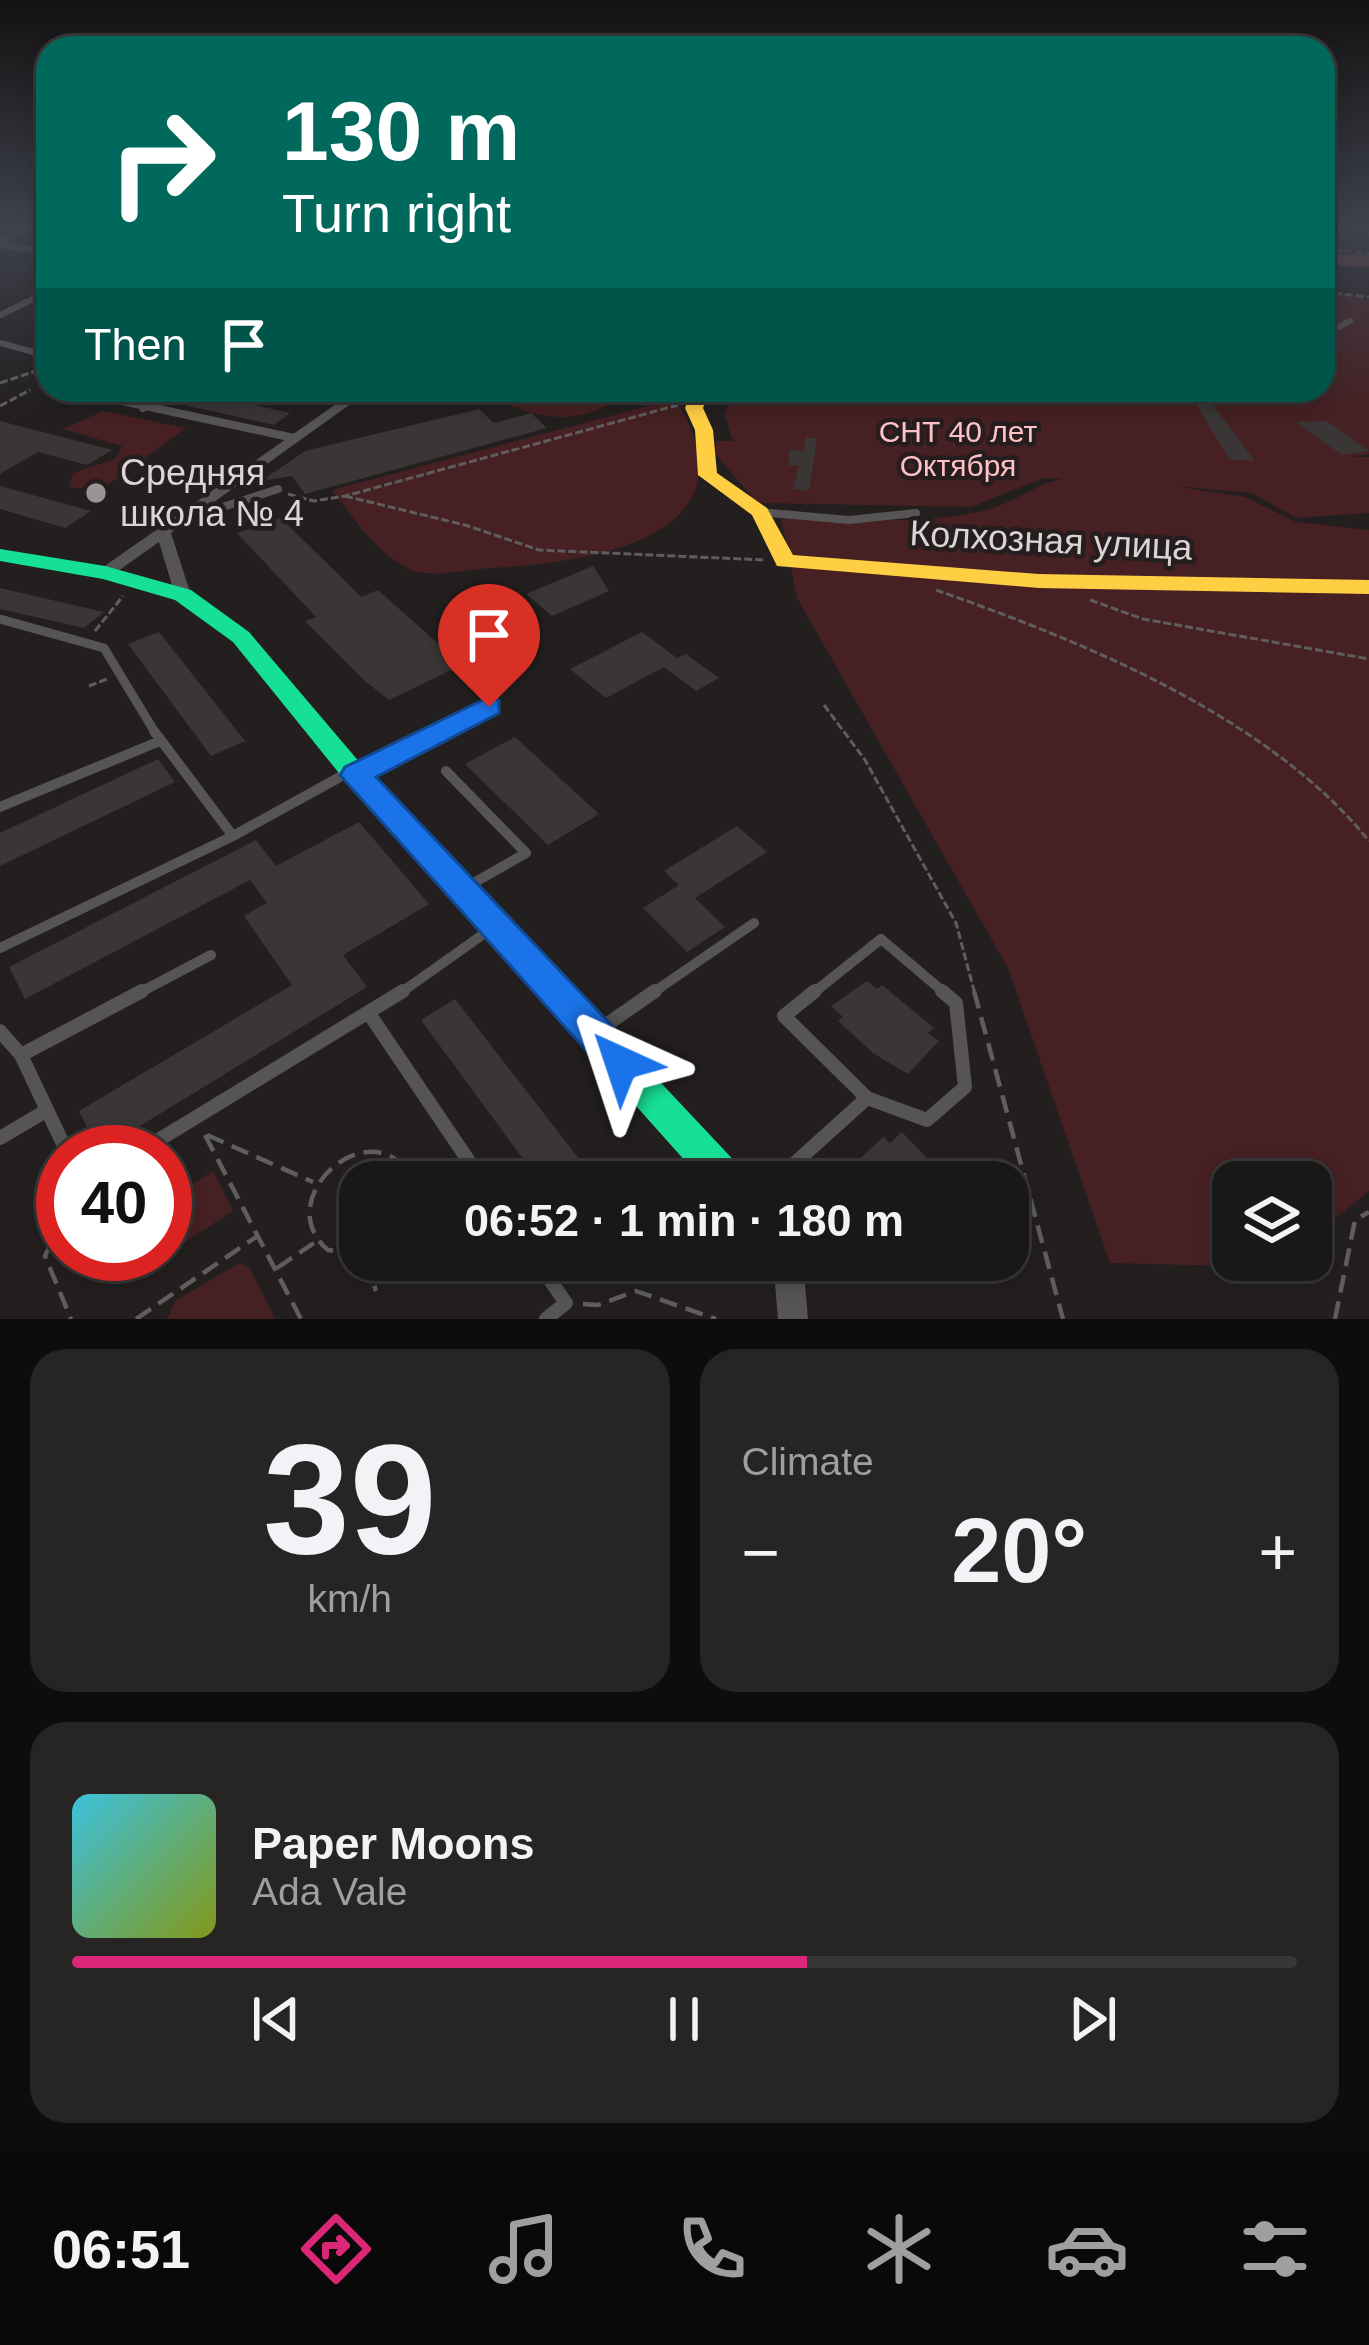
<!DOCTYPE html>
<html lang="en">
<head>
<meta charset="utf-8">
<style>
	body { margin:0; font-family:Arial,sans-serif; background:#272424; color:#f1f3f6; height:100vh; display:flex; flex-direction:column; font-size:45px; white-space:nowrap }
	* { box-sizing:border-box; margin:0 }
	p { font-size:39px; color:#9f9fa1 }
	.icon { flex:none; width:66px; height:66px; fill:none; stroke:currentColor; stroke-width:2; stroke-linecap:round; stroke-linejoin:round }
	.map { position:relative; height:1319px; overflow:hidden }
	.drawer { display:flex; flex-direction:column; gap:30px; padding:30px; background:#0e0d0d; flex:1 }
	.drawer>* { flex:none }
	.guide { position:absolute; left:36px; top:36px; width:1299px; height:366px; border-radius:36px; box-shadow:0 6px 18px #0003,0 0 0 3px #383636; background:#00695c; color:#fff; overflow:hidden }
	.buttons { position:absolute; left:1212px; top:1161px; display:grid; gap:24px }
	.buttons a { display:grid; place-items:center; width:120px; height:120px; border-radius:24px; background:#1a1717; box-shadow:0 6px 18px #0003,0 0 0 3px #383636; font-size:60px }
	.speed { position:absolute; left:36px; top:1125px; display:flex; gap:24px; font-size:60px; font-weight:700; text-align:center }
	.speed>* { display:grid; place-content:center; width:156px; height:156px; border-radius:50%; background:#1a1717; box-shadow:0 6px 18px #0003,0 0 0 3px #383636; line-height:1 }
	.speed .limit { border:18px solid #d22; background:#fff; color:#111 }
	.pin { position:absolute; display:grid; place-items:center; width:102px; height:102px; color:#fff; margin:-123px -51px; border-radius:50% 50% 50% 0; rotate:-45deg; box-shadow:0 0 12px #0007 }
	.pin .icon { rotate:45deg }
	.me { position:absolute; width:132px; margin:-66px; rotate:318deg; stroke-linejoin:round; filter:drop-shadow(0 0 9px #0008) }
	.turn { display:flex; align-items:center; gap:42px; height:252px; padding:0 48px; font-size:54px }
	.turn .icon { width:156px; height:156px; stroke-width:2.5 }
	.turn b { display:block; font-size:84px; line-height:102px }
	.then { display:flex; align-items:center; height:114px; padding:0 48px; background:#0003; gap:24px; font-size:45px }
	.big { font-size:90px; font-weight:800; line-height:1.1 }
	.drawer .widget { flex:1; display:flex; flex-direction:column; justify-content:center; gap:18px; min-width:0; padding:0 42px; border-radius:36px; background:#272424 }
	.drawer .dial { align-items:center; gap:0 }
	.dial b { font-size:156px; line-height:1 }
	.song { display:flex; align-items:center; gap:36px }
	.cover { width:144px; height:144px; border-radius:18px; background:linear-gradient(135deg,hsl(190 70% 55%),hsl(70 70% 35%)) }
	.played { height:12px; border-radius:6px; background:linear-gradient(90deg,#db2777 60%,#383636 60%) }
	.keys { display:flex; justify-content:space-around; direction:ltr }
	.heat { display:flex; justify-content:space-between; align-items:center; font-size:66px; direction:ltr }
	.drawer .tiles { flex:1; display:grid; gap:30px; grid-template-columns:1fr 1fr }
	.widget:last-child { grid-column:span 2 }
	.trip { position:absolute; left:339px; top:1161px; width:690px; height:120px; border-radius:36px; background:#1a1717; box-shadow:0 6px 18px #0003,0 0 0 3px #383636; font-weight:800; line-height:120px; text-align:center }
	.menu { display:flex; height:192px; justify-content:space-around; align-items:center; background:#0a0909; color:#9f9fa1 }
	.menu .icon { width:84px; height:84px }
	.menu .current { color:#db2777 }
	.menu b { font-size:54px; color:#f1f3f6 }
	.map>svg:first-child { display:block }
	.green { fill:#462023 }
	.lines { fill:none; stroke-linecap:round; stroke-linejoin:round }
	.river { fill:#793e43; fill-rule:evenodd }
	.building { fill:#3a3636 }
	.path-far1 { stroke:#5f5d5d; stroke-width:3; stroke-dasharray:8 3; stroke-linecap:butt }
	.path { stroke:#5f5d5d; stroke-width:4.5; stroke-dasharray:18 9; stroke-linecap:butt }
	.lane-far4 { stroke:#565454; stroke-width:6 }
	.lane-far3 { stroke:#565454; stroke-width:8 }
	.lane-far2 { stroke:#565454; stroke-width:9 }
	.lane-far1 { stroke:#565454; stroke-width:10 }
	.lane { stroke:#565454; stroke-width:14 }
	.street { fill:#565454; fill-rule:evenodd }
	.fast { fill:#16e098; fill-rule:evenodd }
	.slow { fill:#ffcf43; fill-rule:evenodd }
	.route { fill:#1a73e8; stroke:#114b97; stroke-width:3 }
	.poi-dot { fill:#9a9595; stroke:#251d1e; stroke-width:4.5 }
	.labels { text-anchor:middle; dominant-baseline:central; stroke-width:9; stroke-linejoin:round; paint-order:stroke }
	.far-park-label { font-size:30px; fill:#ffc1c4; stroke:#251d1e }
	.poi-label { font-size:36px; fill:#dad4d4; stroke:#251d1e; text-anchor:start }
	.street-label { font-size:36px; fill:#dad4d4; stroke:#251d1e }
</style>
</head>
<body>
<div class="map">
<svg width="1369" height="1319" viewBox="0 0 1369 1319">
	<rect width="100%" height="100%" fill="#231f1f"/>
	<path class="green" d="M1347,293L1369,300V454L1351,457H1369V513L1296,518L1252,493L1174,486L1245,497L1296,522L1369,530V1191L1311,1238V1182H1233V1260H1284L1276,1267L1110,1263L1008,968L797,598L781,518C847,518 922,526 987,510C1014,503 1036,483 1063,479L1044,478L971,507L757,503L716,455V441H733L725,415L732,390H1323V294Z
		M462,390H514L518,396L569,390L570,395L630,390C568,439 530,410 462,390Z
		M663,402L680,407C757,540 584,563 492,568C469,569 430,579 409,569C375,552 355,519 332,490Z
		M103,411L186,428L101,490L69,487L73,473L115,459L122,446L63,429Z
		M213,1171L233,1211L121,1283L109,1254H165V1201Z
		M239,1263L249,1267L275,1319H167L175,1301Z"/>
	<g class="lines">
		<path class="river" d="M1323,253L1369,255V267L1323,265Z"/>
	</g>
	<path class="building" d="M203,394L268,408L290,413L274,425L185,405Z
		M1190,394L1206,395L1255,461L1230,460Z
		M479,409L494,423L531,413L547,428L305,494L292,476L261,481L305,451Z
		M0,421L112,450L87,465L38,452L0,474Z
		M1327,421L1369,451L1342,455L1296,422Z
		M806,437L817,439L809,491L793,489L799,466L788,465L790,450L803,451Z
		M0,486L91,511L65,528L0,509Z
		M281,518L361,597L378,590L442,647L449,644L462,655L455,659L462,665L389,700L366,682L305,621L316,617L237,533Z
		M593,566L609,591L552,616L526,594Z
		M0,588L104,612L84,628L0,609Z
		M159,632L245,741L211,756L128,644Z
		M642,632L677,658L686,654L719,678L696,691L664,667L606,698L570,669Z
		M515,737L599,814L548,845L465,764Z
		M158,759L175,782L0,866V833Z
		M359,822L429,904L343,955L367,987L99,1151L79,1111L292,985L244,916L267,903L250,880L25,999L9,967L256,840L276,866Z
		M737,826L767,852L695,898L725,927L687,952L643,908L679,885L664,871Z
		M867,981L877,989L882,985L934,1028L928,1033L939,1041L908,1074L873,1053L838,1021L843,1017L831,1006Z
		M455,999L597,1182H540L421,1020Z
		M902,1132L942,1174L934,1182H835L883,1137L890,1143Z"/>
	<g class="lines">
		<path class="path-far1" d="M1356,227L1369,234
			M1323,248L1369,254
			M1323,292L1369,297
			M0,383L36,371
			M0,406L30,390
			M288,494L314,501L345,496L678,405
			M345,496L465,525L539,550L765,560
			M936,590C1084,642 1268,716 1369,841
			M1090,600L1143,619L1369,659
			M95,631L123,596
			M89,686L107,679
			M824,705L865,760L956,923L975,994"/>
		<path class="path" d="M974,991L1063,1319
			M205,1135L301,1319
			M207,1135L313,1182
			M63,1218L45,1256L71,1319
			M360,1254L328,1250C275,1205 349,1128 395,1159C402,1164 408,1175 413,1182
			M366,1260L376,1291
			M484,1260L530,1284
			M277,1268L314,1243
			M583,1304L598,1305L636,1291L716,1319
			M136,1319L256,1237
			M1335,1319L1355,1220L1369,1212"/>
		<path class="lane-far4" d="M48,291L33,299L48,302
			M0,315L33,299
			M1323,335L1350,321
			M0,343L48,356"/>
		<path class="lane-far3" d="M48,381L43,383L48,384
			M71,390L294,438
			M264,390L258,394L289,401L305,390
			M143,408L174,390
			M760,512L849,520L916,513
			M186,519L278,489"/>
		<path class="lane-far2" d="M0,619L104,648L156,734
			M436,734L489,707"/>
		<path class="lane-far1" d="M154,731L233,836
			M446,771L526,853L463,889
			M355,775L442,731
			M0,807L160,741
			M0,948L233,836L349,772
			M137,994L211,955
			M399,994L492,928
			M651,994L754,923
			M812,994L881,939L946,994"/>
		<path class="lane" d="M815,991L784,1016L867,1098L927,1120L965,1087L956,1003L942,991
			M370,1015L483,1182
			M599,1030L655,991
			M0,1031L21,1055L67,1152
			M21,1055L142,991
			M0,1138L44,1112
			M139,1152L403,991
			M774,1182L867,1098
			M536,1260L566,1303L546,1319"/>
		<path class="street" d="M28,227H42L3,242L48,250V256L0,248V237Z
			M356,390H370L171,533L191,595L189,599L183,600L175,595L159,542L111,576H99L97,573L99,570Z
			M773,1260H803L808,1319H778Z"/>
		<path class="fast" d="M0,549L105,566L191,590L249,632L361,764L742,1169L748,1182H704L343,778L233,642L175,600L103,579L0,561Z"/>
		<path class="slow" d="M692,390H710L703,408L713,430L717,473L767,508L793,555L1039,574L1369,580V594L1039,588L777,566L752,515L698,475L695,430L685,408Z"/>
	</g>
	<linearGradient id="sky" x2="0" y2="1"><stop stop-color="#131111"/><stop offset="0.55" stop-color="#3f424d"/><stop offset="1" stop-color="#3f424d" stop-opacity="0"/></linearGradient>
	<rect width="1369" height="412" fill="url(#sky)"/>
	<path class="route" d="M489,697L499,700V713L376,777L635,1050L641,1063L635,1075L621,1080L608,1075L340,775L345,767Z"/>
	<circle class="poi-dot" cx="96" cy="493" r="12"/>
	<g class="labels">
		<g class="far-park-label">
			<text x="958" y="431">СНТ 40 лет<tspan x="958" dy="34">Октября</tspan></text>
		</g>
		<g class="poi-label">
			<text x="120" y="472">Средняя<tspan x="120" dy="41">школа № 4</tspan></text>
		</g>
		<g class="street-label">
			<text transform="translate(1051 540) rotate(3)">Колхозная улица</text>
		</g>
	</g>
</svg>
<div class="buttons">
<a><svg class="icon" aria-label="layers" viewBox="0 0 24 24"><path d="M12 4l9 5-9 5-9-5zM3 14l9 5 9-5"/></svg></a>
</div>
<div class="speed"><div class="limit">40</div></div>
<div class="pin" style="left:489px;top:707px;background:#d93025"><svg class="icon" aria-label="arrive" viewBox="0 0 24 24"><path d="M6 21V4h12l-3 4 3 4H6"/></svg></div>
<svg class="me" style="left:621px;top:1063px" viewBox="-20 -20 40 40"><path d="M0-17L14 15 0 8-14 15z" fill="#1a73e8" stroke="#fff" stroke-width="4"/></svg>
<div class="trip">06:52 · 1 min · 180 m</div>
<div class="guide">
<div class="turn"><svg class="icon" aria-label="right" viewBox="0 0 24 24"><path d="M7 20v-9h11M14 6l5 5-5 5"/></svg><div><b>130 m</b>Turn right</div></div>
<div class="then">Then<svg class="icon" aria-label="arrive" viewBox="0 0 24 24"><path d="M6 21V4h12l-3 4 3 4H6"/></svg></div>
</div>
</div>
<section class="drawer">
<div class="tiles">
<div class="widget dial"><b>39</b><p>km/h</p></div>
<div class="widget"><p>Climate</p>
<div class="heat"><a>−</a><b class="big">20°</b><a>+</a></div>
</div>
<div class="widget">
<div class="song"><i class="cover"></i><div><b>Paper Moons</b><p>Ada Vale</p></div></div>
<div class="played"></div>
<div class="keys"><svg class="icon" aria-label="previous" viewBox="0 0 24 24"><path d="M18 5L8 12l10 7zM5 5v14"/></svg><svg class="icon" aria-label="pause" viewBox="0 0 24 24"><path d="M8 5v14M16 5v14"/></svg><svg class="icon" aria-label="next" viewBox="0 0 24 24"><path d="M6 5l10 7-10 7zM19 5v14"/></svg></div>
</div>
</div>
</section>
<nav class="menu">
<b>06:51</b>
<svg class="icon current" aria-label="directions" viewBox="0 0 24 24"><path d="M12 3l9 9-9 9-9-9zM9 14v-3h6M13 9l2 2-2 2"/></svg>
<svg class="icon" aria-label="music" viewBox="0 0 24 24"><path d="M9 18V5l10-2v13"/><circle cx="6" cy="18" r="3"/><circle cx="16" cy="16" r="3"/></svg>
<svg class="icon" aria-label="phone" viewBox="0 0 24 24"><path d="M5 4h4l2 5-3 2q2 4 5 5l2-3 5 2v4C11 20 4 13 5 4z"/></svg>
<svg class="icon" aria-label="climate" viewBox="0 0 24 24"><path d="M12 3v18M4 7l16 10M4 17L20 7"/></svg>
<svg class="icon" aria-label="car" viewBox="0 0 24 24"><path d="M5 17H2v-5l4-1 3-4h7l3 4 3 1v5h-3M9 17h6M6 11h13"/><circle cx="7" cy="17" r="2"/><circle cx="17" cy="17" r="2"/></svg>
<svg class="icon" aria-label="filters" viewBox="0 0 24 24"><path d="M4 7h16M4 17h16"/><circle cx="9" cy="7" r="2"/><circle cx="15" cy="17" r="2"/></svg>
</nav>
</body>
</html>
